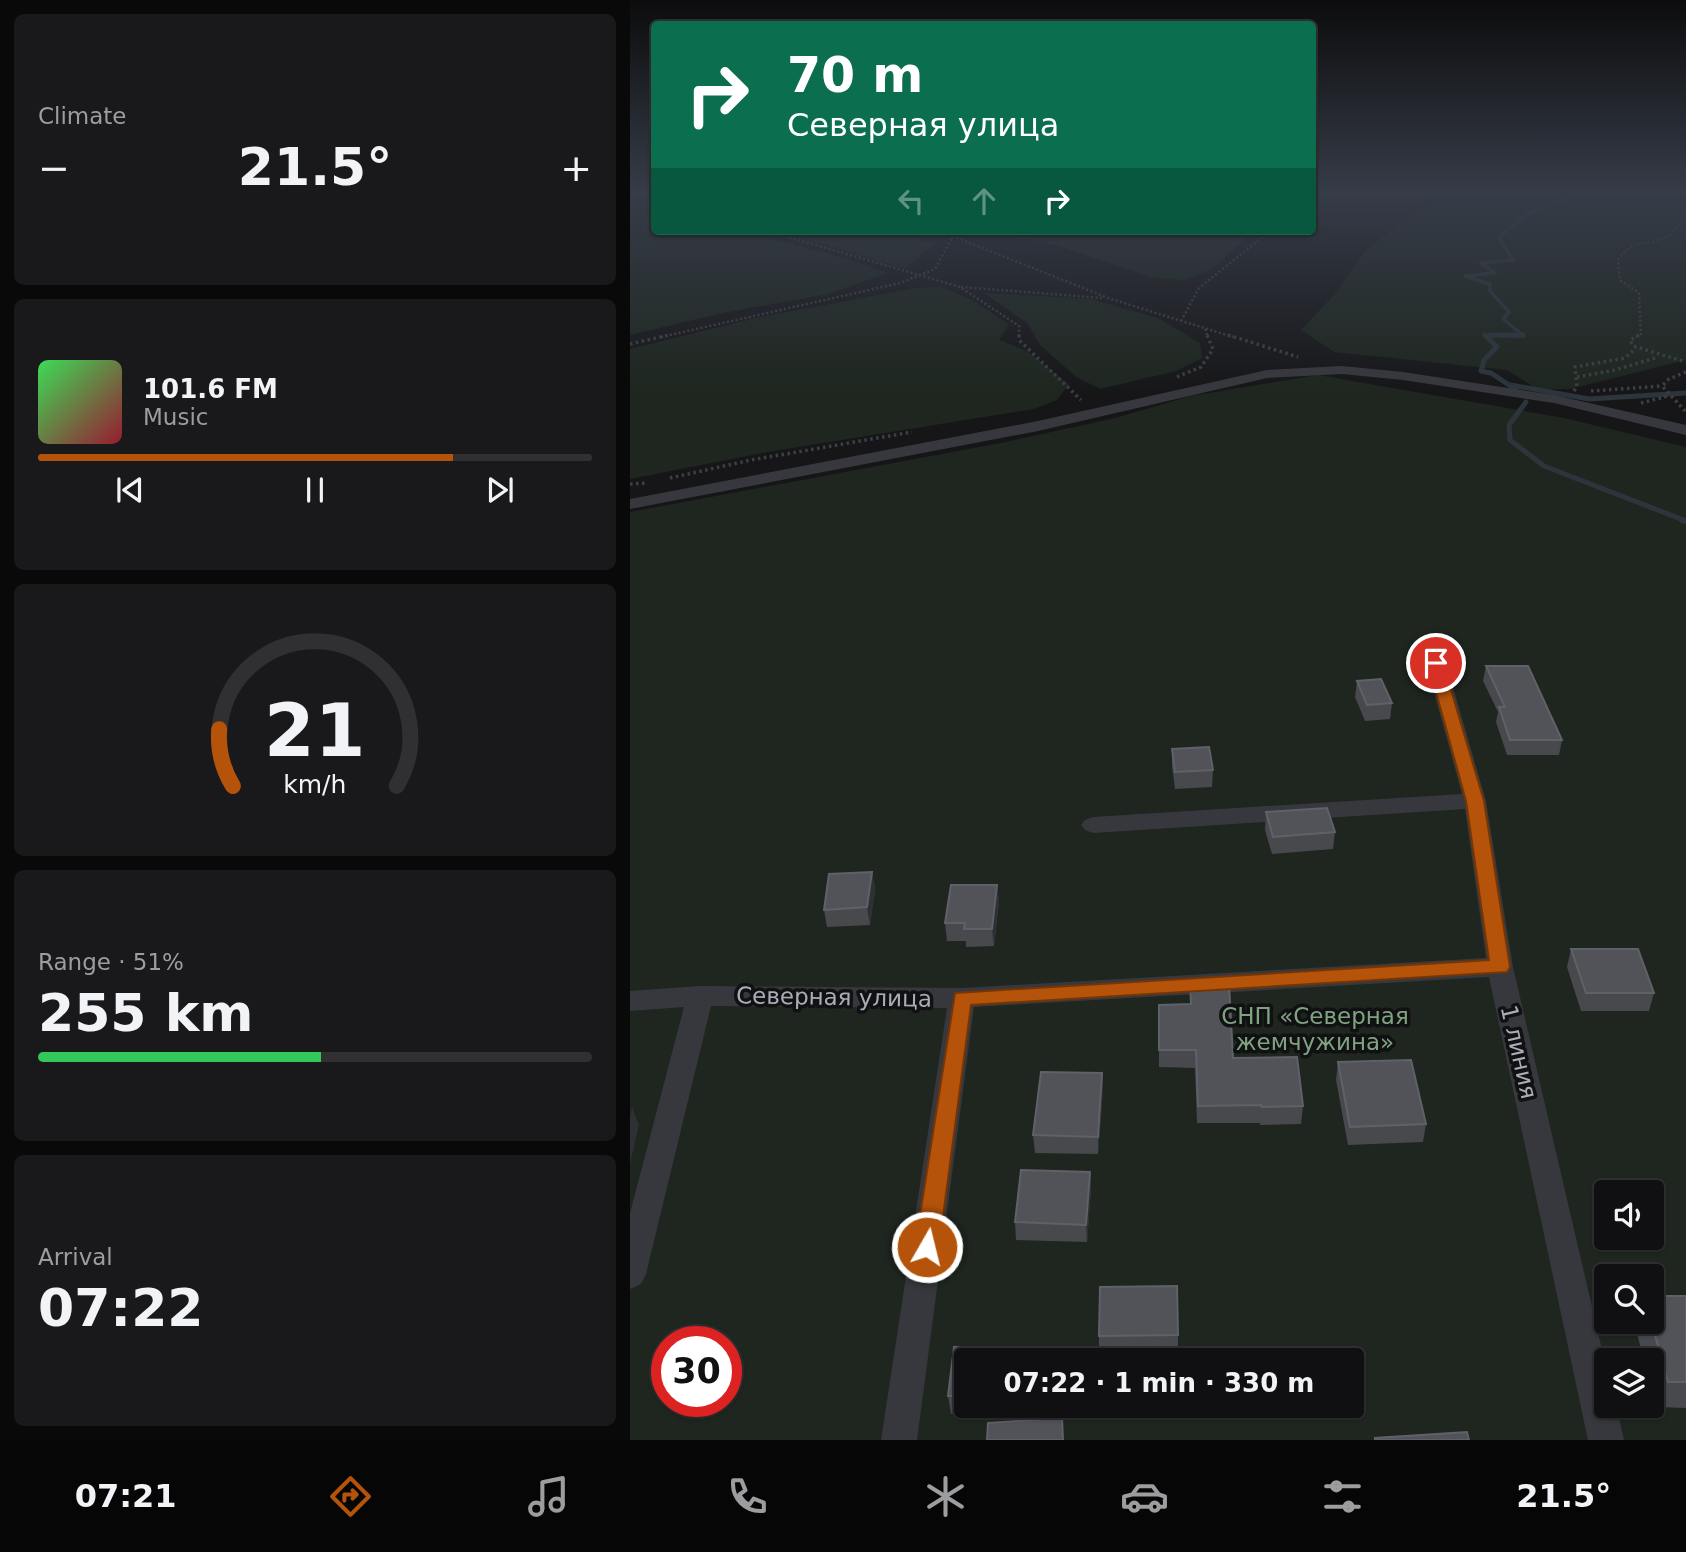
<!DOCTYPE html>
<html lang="en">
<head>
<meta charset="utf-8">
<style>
	body { margin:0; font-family:"DejaVu Sans",sans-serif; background:#19191b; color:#f1f3f6; height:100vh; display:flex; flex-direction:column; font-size:26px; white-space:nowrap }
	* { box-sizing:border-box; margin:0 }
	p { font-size:23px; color:#9c9d9f }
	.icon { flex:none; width:38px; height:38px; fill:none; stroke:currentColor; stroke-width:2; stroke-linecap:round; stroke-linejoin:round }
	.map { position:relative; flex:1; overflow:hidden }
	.details { display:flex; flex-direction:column; gap:14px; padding:14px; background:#09090a; width:630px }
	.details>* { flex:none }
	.top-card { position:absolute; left:21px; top:21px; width:665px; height:214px; border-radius:7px; box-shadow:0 2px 5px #0004,0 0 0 2px #303032; background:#0b6e4f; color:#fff; overflow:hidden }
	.tools { position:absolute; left:964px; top:1180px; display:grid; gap:14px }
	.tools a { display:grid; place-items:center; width:70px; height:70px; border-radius:7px; background:#101012; box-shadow:0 2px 5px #0004,0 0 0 2px #303032; font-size:35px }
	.speed { position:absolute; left:21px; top:1326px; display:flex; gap:14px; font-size:35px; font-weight:700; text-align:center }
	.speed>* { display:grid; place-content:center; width:91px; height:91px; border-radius:50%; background:#101012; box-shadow:0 2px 5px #0004,0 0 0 2px #303032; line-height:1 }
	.speed .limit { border:10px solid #d22; background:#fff; color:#111 }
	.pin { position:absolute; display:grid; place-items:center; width:60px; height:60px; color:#fff; margin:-30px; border:4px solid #fff; border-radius:50%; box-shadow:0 2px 7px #0007 }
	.me { position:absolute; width:77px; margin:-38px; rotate:8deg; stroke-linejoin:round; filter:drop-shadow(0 0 5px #0008) }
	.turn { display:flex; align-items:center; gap:24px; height:147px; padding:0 21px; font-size:32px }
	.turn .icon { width:91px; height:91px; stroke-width:2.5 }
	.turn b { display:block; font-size:49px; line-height:60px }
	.lanes { display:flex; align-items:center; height:66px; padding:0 21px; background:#0003; justify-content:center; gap:35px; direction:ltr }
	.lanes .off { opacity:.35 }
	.big { font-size:52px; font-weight:700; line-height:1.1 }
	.details .card { flex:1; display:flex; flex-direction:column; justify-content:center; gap:10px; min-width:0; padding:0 24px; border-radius:10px; background:#19191b }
	.details .dial { align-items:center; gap:0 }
	.dial svg { height:182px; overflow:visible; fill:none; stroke:#303032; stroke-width:7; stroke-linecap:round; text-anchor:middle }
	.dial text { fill:#f1f3f6; stroke:none }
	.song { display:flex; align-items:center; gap:21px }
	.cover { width:84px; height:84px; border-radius:10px; background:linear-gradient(135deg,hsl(130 70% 55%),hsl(350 70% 35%)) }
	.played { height:7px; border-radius:4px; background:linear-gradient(90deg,#b45309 75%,#303032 75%) }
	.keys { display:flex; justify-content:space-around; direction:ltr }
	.heat { display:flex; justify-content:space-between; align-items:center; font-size:38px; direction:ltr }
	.charge { height:10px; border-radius:5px; background:linear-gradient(90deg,#34c759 51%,#303032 0) }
	.trip { position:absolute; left:324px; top:1348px; width:410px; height:70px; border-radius:7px; background:#101012; box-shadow:0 2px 5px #0004,0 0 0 2px #303032; font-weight:700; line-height:70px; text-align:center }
	.tabs { display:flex; height:112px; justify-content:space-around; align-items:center; background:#060607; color:#9c9d9f }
	.tabs .icon { width:49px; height:49px }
	.tabs .active { color:#b45309 }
	.tabs b { font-size:32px; color:#f1f3f6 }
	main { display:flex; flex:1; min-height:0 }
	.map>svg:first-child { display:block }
	.green { fill:#1e261f; fill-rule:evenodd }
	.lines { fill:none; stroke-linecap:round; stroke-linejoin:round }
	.stream-far2 { stroke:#2c353c; stroke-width:3.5 }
	.stream-far1 { stroke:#2c353c; stroke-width:5 }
	.stream { stroke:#2c353c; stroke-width:6 }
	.path-far1 { stroke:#3d3f44; stroke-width:2.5; stroke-dasharray:2 2.5; stroke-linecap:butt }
	.path { stroke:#3d3f44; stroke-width:3.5; stroke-dasharray:2.5 3.5; stroke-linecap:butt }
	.street { fill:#37383d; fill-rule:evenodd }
	.wall { fill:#47494d }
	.shaded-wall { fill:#2f3033 }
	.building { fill:#525359; stroke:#5f6168; stroke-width:2 }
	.route { fill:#b45309; stroke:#753606; stroke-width:2 }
	.labels { text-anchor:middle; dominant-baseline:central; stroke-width:7; stroke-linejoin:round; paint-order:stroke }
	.near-street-label { font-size:23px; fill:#a8adb8; stroke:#111113 }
	.near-park-label { font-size:23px; fill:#7fa381; stroke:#111113 }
</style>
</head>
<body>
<main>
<section class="details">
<div class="card"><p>Climate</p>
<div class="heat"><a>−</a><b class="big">21.5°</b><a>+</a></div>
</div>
<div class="card">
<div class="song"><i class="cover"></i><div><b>101.6 FM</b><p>Music</p></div></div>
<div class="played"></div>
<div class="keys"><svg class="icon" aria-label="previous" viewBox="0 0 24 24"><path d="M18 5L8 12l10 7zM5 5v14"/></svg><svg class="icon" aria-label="pause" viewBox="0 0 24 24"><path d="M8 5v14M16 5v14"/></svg><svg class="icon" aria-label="next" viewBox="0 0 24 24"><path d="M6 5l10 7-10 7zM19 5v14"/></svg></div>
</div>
<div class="card dial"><svg viewBox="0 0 100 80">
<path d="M14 69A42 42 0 1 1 86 69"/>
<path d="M14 69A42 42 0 0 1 8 44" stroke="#b45309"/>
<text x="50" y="56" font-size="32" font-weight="700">21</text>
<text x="50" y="72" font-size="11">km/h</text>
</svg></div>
<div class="card"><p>Range · 51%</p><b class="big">255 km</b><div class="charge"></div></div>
<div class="card"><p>Arrival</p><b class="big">07:22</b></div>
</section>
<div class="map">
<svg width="1056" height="1440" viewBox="0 0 1056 1440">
	<rect width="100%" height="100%" fill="#161618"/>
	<path class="green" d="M0,192H24V231H124L144,240L195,252L258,273L198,294L93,313L0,335Z
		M816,192H1056V360L940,389H907L877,370L704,352L671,330L705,294L735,251L786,211Z
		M150,231H269L304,244L275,269Z
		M368,231H624L581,270L554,280L521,277L422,244L366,234Z
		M311,287L342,300L379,324L369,340L398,352L439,384L427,400L404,409L138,452L0,479V349L130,317L286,288Z
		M354,293L461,299L528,318L570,343L572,358L546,371L470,389L446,377L410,345L397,323Z
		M688,375L934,418L1056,447V1440H0V512L376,442L485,418L561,396ZM976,1192H1022V1237H976ZM976,1276H1022V1321H976ZM37,1342H96V1402H37ZM336,1360H721V1405H336ZM976,1360H1022V1405H976Z"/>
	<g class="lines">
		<path class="stream-far2" d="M857,337L855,335L894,336L873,319L879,312L860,291V284L835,276L865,273L851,263L883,260L869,237L897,214L951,192L974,193L972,192"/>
		<path class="stream-far1" d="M855,335L867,347L854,360L851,371L861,373L885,389
			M861,335H893
			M881,385L959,399L1056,393
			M896,402L879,425L880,440L914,466L1056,521"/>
		<path class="stream" d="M1052,520L1056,521"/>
		<path class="path-far1" d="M682,201L699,192
			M138,231L330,287L389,326V337
			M310,231L478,298L603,337
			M331,287L472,298
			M551,321L569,288L640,231
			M575,329L578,337
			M31,337L270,283L305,269L323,236
			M1006,337L1011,334L1009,293L990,280L988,260C1005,236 1015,248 1036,237C1045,233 1046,223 1056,219"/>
		<path class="path" d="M389,335V340L451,400
			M598,335L668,357
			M1009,335L1000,340L1003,346L1056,362
			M0,344L39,335
			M1056,372L1039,379L1032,386L1056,412
			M547,377L571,367L583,349L577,335
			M947,377L985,370L1028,357
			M944,391L947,386L945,367L995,358L1006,348
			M961,391L1032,386
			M1011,403L1038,396
			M40,478L121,460L282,432
			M0,484L17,483"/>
		<path class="street" d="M712,366L773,372L924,395L1056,425V435L924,403L773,380L712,374L637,378L408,431L0,509V499L408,421L637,370Z
			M806,657L813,659L816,663L856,801L883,967L976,1367V1405H986L994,1440H958L859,977L344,1007L287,1440H251L317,1008L81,1006L16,1274L11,1284L0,1289V1213L54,1007L0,1011V991L70,986L332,988L856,958L835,809L463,833L455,830L451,825L455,820L463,817L832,794L796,663L799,659Z"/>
	</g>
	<path class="wall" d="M856,666L932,740L929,755H877L866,722L868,712L853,681Z
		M727,681L762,703L760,719L735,721L725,697Z
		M542,749L583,770L582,787L545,789L542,766Z
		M636,812L705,832L703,849L642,854L635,830Z
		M242,872L245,889L240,925L197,927L194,910Z
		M367,885L369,902L364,946L336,947V941H317L315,923Z
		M941,949L1024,993L1019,1011H951L937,967Z
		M560,984L603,1058L673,1106L671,1124L630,1125V1123H567L565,1068L529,1067V1005L560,1004Z
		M708,1062L796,1124L793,1142L718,1145L706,1080Z
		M472,1073L473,1090L468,1154L405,1153L403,1135Z
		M460,1172L461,1189L457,1242L386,1240L385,1222Z
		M1056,1296V1408L1028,1407L1022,1388V1360H1014L1004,1322L1022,1321Z
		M548,1335V1352L469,1353V1336Z
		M336,1360V1405H374V1413L321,1414L318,1396Z"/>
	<path class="shaded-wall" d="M242,872L245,889L240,925L237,907Z
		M367,885L369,902L364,946L362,929Z
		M472,1073L473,1090L468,1154V1137Z
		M2,1107L9,1125L0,1164V1117Z
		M460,1172L461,1189L457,1242L456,1225Z"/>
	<path class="building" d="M856,666H898L932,740H880L869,707H875Z
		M751,679L762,703L737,705L727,681Z
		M579,747L583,770L545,772L542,749Z
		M697,808L705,832L643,837L636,812Z
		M242,872L237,907L194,910L199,874Z
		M321,885H367L362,929H334L335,923H315Z
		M941,949H1008L1024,993H956Z
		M560,984H599L603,1058L667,1057L673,1106L632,1107L631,1105L568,1106L566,1050H529V1005L561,1004Z
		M781,1060L796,1124L720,1127L708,1062Z
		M411,1072L472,1073L468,1137L403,1135Z
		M391,1170L460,1172L456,1225L385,1222Z
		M547,1286L548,1335L469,1336L470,1287Z
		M1022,1296H1056V1382H1038L1021,1321H1022Z
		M324,1347H376L374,1360H336V1396H318Z
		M432,1418L433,1440H357L358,1423Z
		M837,1432L839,1440H745V1438Z"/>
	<linearGradient id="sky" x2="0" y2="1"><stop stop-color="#0c0c0d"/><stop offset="0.49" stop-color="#363c48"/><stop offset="1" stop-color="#363c48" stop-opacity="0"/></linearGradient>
	<rect width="1056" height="393" fill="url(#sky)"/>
	<path class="route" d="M806,658L813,663L854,801L880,967L877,972L341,1005L309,1247L305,1254L297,1257L288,1254L285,1247L325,993L859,960L836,801L798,663Z"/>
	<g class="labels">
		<g class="near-street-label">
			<text transform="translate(204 997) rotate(1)">Северная улица</text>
			<text transform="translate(889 1052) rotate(77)">1 линия</text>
		</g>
		<g class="near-park-label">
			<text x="685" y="1016">СНП «Северная<tspan x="685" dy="26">жемчужина»</tspan></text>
		</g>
	</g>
</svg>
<div class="tools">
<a><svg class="icon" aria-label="sound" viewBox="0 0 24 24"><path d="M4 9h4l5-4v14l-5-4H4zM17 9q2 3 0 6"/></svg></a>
<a><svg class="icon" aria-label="search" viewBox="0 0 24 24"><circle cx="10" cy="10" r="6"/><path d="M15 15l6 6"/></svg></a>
<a><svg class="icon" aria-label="layers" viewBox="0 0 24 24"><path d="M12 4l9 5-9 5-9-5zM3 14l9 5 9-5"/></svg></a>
</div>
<div class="speed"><div class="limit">30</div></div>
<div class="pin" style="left:806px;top:663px;background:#d93025"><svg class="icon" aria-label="arrive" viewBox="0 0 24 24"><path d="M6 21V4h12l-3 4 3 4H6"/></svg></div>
<svg class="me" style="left:297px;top:1247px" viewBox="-20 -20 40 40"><circle r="17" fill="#b45309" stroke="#fff" stroke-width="3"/><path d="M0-11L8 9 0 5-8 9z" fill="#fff"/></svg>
<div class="trip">07:22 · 1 min · 330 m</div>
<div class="top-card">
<div class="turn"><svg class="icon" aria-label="right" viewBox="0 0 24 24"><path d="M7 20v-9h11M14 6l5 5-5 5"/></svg><div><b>70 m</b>Северная улица</div></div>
<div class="lanes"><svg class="icon off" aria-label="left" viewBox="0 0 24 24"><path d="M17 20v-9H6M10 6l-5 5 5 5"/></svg><svg class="icon off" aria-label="ahead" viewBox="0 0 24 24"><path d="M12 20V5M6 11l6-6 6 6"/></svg><svg class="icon" aria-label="right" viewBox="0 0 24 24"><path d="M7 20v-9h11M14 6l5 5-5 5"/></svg></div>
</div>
</div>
</main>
<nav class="tabs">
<b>07:21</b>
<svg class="icon active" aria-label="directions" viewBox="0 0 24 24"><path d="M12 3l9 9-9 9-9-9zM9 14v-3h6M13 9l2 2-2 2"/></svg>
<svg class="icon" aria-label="music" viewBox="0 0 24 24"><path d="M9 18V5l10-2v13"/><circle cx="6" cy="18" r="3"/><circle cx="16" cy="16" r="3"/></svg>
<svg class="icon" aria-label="phone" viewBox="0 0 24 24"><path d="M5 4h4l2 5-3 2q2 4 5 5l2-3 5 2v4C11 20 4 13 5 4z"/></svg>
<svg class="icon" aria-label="climate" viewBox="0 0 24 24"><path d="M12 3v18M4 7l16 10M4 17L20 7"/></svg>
<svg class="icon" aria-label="car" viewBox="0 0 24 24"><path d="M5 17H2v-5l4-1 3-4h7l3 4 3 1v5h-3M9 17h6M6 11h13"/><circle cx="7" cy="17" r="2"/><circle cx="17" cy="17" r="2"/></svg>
<svg class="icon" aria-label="filters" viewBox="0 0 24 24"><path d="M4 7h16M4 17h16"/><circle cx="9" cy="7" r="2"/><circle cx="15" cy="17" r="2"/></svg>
<b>21.5°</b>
</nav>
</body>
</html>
